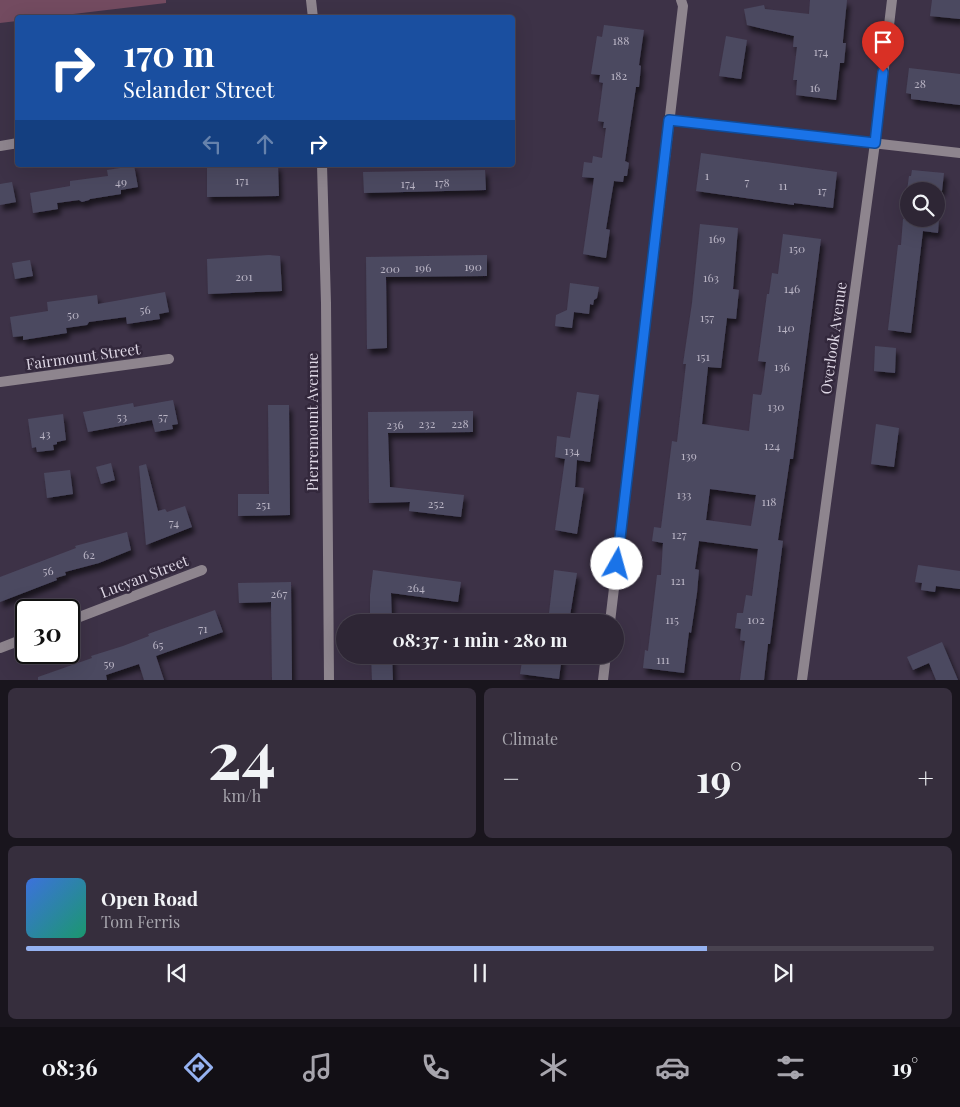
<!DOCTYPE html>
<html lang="en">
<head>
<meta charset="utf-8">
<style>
	body { margin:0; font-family:"Playfair Display",serif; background:#362e3d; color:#f1f3f6; height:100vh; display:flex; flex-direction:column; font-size:19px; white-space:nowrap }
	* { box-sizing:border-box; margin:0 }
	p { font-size:16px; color:#a7a5ad }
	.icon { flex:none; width:28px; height:28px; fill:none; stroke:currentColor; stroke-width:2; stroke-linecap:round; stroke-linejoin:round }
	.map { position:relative; height:680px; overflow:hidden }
	.side { display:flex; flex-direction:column; gap:8px; padding:8px; background:#19151d; flex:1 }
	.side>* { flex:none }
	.hud { position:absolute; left:15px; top:15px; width:500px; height:152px; border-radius:5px; box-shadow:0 5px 20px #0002,0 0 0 1px #494350; background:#1a4fa0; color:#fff; overflow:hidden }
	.buttons { position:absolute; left:900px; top:182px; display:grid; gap:10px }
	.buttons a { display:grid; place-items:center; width:45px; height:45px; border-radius:50%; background:#2e2635; box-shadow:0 5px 20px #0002,0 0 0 1px #494350; font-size:25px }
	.speed { position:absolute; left:15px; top:599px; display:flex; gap:10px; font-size:25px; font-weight:700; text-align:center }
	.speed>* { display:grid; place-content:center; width:65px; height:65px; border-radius:50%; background:#2e2635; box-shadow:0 5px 20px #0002,0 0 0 1px #494350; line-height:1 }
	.speed .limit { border:2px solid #111; border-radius:8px; background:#fff; color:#111 }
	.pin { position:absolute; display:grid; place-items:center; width:42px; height:42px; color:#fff; margin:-51px -21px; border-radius:50% 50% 50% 0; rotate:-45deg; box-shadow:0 0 5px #0007 }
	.pin .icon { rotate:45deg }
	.me { position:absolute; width:55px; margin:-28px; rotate:7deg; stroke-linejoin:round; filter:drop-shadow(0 0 4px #0008) }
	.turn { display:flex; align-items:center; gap:18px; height:105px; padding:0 25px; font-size:22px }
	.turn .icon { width:65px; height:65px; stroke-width:2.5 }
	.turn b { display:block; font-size:35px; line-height:42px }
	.lanes { display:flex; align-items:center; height:48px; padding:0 25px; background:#0003; justify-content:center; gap:25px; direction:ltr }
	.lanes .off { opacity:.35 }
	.big { font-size:38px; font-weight:700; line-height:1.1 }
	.side .widget { flex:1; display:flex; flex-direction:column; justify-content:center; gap:8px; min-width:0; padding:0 18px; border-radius:8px; background:#362e3d }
	.side .dial { align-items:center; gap:0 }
	.dial b { font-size:65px; line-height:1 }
	.song { display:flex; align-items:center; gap:15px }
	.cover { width:60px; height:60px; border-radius:8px; background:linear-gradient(135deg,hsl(220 70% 55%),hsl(160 70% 35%)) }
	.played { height:5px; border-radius:2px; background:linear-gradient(90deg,#95b2f1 75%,#494350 75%) }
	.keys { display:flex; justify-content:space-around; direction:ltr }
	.heat { display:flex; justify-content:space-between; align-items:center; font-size:28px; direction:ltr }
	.side .tiles { flex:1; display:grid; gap:8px; grid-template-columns:1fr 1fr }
	.widget:last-child { grid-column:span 2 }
	.trip { position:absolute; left:336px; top:614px; width:288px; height:50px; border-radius:25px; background:#2e2635; box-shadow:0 5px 20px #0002,0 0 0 1px #494350; font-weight:700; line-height:50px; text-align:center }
	.tab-bar { display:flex; height:80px; justify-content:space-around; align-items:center; background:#120f15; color:#a7a5ad }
	.tab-bar .icon { width:35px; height:35px }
	.tab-bar .on { color:#95b2f1 }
	.tab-bar b { font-size:22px; color:#f1f3f6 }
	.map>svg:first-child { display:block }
	.green { fill:#734b60 }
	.building { fill:#4b4960; fill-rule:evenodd; filter:url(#shadow) }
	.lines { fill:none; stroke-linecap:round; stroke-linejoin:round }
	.street { stroke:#8e858e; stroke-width:10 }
	.route-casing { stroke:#114b97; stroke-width:12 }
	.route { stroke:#1a73e8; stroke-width:9 }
	.labels { text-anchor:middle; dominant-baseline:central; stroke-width:5; stroke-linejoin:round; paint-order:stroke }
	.number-label { font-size:12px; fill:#b9b4c4 }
	.street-label { font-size:15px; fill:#ded7e5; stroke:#33283c }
</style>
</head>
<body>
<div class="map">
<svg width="960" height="680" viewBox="0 0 960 680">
	<defs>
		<filter id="shadow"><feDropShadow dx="3" dy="5.5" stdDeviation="2.5" flood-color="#0009"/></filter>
	</defs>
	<rect width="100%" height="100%" fill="#3d3247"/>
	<path class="green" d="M0,0H166V3L48,17L18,18L17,21L0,23Z"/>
	<path class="building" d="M810,0H847L843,40V43H846L844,63H840L836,100L796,95L797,80H793L797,47H793L794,36L747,25L744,9L764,5L765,9L809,14Z
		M932,0H960V19L930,16Z
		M604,25L644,30L639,65L641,66L639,87H636L625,161L629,163L627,176H624L623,182L614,181L606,229L610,230L606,258L583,254L594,178L582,177L584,162L592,163L593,156L602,158L606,128H603L604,122L598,121L603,83L599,82L600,75L591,74L597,36L602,37Z
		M726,36L747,40L741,79L719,76Z
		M909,68L960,74V105L911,99V94L906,93Z
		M701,153L837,172L833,208L794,203V205L696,191Z
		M119,165H134L138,187L121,190V194L90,199L89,200L82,202L79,200L57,203L58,209L33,213L30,193L70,186V181L108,176L107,170L120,168Z
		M207,165H278L279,196L207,197Z
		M485,170L486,190L364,193L363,172Z
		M912,170L944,173L942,191H907L909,176H911Z
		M12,182L16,202L0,205V184Z
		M903,219H939L938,233L923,231L911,333L888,330L898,245H901Z
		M700,224L738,228L733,289L739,290L736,319L727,318L721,368L708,367L702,424L749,431L753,394L761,395L762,392L766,362L758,361L767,294H769L772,273L778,274L783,234L821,239L793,459H790L778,540L783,541L770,644H768L764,680H740L745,641L740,640L741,629L735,628L737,613H743L746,595L752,596L758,549L699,541L695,569L699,570L697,593L691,633L689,632L684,673L643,668L645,650L648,651L657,575H661L663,543L652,541L654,527L661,528L672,441L677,442L686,364H683L692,303ZM710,489L756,495L751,526L706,520Z
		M269,255L280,256L282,291L208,294L207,259Z
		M487,255V276L386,277L387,348L367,349L366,257Z
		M30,260L33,276L15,279L12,263Z
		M570,283L599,287L597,298L594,300L593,305L590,304L589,314L574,312L572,328L555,326L556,315L567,310Z
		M165,292L169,312L159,314L160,319L127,324L126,317L89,322L87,325L66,328L67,333L23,340V336L13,337L10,317L48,311L47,302L97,295L98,304Z
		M875,346L896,348L895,373L874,371Z
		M577,392L599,395L590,462L577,460L575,487L584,488L577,534L555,530L565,459L555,457L557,436L570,438Z
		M173,400L178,424L172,425L173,429L155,432L152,420L88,432L83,412L133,403L134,407Z
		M268,405H289L290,515L238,516V494H269Z
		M473,411V432L388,433L390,487L464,495L461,517L409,511L410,502L369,503L368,412Z
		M63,414L66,440L57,442V444L53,445L54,450L37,452L36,447L32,448L28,419Z
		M876,424L899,428L894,467L871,464Z
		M111,463L115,480L101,484L96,467Z
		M146,464L158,511L165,509L167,512L185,506L192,527L146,545L139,466Z
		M70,470L73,494L47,498L44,473Z
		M127,532L131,550L99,563L65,572L66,575L56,578L57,580L0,602V577L76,548L75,546Z
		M918,565L960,571V589L936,586L935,592L921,590L922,583L915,582Z
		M373,570L461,582L458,602L391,593L392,622H370V595Z
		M554,570L577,573L569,622H548Z
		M291,582L292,680H272L271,602L239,603L238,583Z
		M215,610L223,632L156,656L164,680H144L139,664L106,675L107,680H38V677L92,658L91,656L123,646L149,636L148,634Z
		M942,642L958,680H936L929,663L913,670L907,657Z
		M371,655H392L393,680H372Z
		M523,655L562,656L559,679L520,674Z"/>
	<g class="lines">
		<path class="street" d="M311,0L313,18
			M669,120L960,153
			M0,146L18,143
			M322,165L326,303L329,680
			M0,382L169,359
			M69,621L202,570
			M610,622L683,6L681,0
			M0,648L26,638
			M603,680L606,655
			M802,680L875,143L892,0"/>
	</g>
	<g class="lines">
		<defs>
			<path id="route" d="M617,564L669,120L875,143L883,72"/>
		</defs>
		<use href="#route" class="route-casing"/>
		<use href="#route" class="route"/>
	</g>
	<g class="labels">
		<g class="number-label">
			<text x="621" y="40">188</text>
			<text x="821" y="51">174</text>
			<text x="619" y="75">182</text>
			<text x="920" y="83">28</text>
			<text x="815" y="87">16</text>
			<text x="707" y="175">1</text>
			<text x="242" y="180">171</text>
			<text x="121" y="181">49</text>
			<text x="747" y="181">7</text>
			<text x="442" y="182">178</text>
			<text x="408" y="183">174</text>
			<text x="783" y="185">11</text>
			<text x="822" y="190">17</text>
			<text x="717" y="238">169</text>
			<text x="797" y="248">150</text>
			<text x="473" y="266">190</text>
			<text x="423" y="267">196</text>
			<text x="390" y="268">200</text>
			<text x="244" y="276">201</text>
			<text x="711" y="277">163</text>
			<text x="792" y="288">146</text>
			<text x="145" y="309">56</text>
			<text x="73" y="314">50</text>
			<text x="707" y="317">157</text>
			<text x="786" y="327">140</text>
			<text x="703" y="356">151</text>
			<text x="782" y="366">136</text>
			<text x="776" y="406">130</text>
			<text x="122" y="416">53</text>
			<text x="163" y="416">57</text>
			<text x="427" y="423">232</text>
			<text x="460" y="423">228</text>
			<text x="395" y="424">236</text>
			<text x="45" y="433">43</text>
			<text x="772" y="445">124</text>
			<text x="572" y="450">134</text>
			<text x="689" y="455">139</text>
			<text x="684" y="494">133</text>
			<text x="769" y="501">118</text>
			<text x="436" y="503">252</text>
			<text x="263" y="504">251</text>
			<text x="174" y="522">74</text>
			<text x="679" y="534">127</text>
			<text x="89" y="554">62</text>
			<text x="48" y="570">56</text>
			<text x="678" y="580">121</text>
			<text x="416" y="587">264</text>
			<text x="279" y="593">267</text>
			<text x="672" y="619">115</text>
			<text x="756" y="619">102</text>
			<text x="203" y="628">71</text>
			<text x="158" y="644">65</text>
			<text x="663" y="659">111</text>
			<text x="109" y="663">59</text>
		</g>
		<g class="street-label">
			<text transform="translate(833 338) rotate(-82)">Overlook Avenue</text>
			<text transform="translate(83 356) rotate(-8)">Fairmount Street</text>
			<text transform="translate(312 422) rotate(-90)">Pierremount Avenue</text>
			<text transform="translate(144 576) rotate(-21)">Lucyan Street</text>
		</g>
	</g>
</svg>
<div class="buttons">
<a><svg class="icon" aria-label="search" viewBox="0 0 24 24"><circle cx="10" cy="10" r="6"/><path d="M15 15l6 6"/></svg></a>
</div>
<div class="speed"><div class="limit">30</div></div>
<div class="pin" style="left:883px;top:72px;background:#d93025"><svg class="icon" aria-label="arrive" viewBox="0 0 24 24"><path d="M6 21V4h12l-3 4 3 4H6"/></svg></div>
<svg class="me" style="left:617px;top:564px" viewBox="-20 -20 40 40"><circle r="19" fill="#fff"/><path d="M0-13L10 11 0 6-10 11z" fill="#1a73e8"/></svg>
<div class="trip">08:37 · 1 min · 280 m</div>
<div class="hud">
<div class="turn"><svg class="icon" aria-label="right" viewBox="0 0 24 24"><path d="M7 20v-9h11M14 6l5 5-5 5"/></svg><div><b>170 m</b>Selander Street</div></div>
<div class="lanes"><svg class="icon off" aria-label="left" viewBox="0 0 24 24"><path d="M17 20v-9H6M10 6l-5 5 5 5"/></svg><svg class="icon off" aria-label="ahead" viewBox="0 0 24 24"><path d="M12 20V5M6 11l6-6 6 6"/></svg><svg class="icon" aria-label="right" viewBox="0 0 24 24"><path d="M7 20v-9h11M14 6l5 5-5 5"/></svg></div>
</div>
</div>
<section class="side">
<div class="tiles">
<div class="widget dial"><b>24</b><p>km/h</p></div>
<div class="widget"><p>Climate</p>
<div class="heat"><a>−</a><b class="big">19°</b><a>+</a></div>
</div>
<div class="widget">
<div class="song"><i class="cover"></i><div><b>Open Road</b><p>Tom Ferris</p></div></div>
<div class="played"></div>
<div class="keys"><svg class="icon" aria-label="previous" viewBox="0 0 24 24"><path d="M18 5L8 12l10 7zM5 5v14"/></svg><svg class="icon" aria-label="pause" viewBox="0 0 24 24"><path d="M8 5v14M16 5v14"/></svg><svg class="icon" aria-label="next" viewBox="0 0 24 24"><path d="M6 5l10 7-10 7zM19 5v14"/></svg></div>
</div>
</div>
</section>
<nav class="tab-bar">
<b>08:36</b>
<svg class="icon on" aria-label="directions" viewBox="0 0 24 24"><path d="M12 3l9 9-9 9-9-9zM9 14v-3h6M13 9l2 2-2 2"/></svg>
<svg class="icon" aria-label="music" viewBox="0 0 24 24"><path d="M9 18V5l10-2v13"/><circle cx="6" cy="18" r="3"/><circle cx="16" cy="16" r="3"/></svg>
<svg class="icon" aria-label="phone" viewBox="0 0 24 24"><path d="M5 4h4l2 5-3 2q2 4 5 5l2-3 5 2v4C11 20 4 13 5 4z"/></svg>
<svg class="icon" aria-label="climate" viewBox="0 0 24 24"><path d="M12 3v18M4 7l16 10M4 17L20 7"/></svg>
<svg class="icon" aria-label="car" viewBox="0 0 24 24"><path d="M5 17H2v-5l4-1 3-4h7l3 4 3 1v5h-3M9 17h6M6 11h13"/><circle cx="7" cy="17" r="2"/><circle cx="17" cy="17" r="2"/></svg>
<svg class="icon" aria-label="filters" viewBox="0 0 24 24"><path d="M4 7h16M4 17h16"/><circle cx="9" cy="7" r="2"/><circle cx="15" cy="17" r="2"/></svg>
<b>19°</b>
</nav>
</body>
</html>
